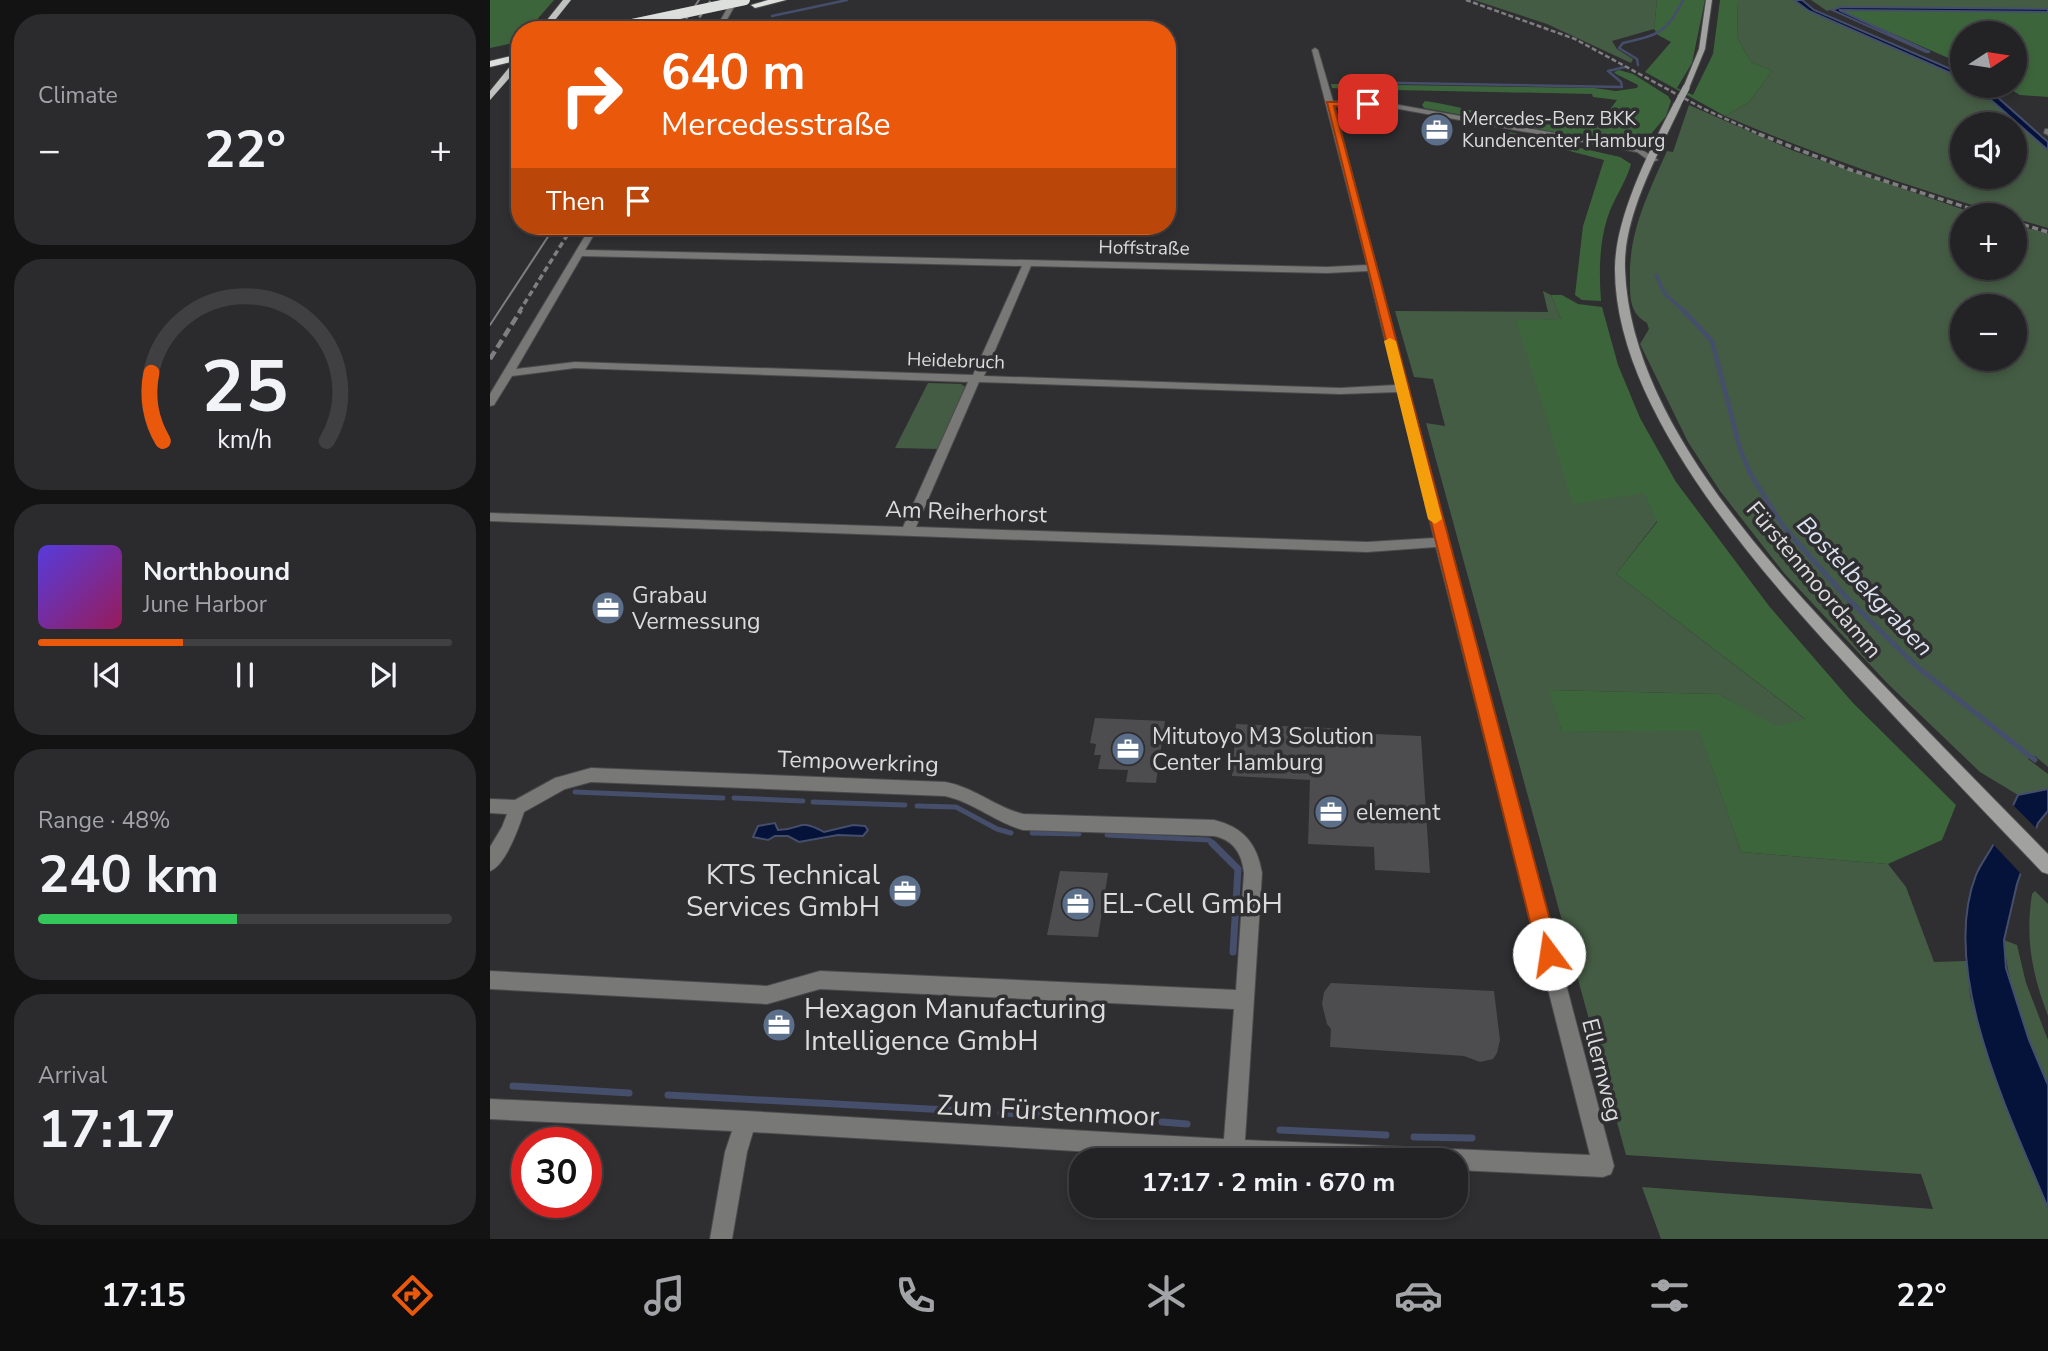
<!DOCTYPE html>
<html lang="en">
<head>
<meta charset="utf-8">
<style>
	body { margin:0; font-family:"Nunito Sans",sans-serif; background:#2b2a2d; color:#f1f3f6; height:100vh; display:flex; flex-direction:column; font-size:26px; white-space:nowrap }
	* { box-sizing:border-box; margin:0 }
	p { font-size:23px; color:#a3a4a7 }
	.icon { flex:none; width:38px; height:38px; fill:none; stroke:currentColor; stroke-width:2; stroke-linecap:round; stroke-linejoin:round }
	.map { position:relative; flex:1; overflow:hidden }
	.details { display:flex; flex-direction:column; gap:14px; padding:14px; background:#131314; width:490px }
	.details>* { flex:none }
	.hud { position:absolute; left:21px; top:21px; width:665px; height:214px; border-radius:28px; box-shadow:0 4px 10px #0003,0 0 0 2px #403f42; background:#ea580c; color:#fff; overflow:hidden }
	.needle { width:46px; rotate:78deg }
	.buttons { position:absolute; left:1460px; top:21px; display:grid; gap:14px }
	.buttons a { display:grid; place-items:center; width:77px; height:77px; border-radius:50%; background:#232225; box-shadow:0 4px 10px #0003,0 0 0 2px #403f42; font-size:35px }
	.speed { position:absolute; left:21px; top:1127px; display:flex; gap:14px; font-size:35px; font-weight:700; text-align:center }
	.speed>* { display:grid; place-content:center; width:91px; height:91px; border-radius:50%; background:#232225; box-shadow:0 4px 10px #0003,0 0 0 2px #403f42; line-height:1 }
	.speed .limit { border:10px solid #d22; background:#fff; color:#111 }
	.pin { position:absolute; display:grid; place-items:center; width:60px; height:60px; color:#fff; margin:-30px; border-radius:14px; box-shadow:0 4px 10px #0006 }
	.me { position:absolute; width:77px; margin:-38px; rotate:346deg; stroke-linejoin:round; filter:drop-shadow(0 0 5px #0008) }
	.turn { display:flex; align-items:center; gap:24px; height:147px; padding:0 35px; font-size:32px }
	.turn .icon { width:91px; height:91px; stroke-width:2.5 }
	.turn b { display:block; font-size:49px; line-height:60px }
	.then { display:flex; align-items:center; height:66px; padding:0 35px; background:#0003; gap:14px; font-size:26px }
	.big { font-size:52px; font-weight:700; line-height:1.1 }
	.details .widget { flex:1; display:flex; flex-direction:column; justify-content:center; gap:10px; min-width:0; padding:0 24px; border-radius:28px; background:#2b2a2d }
	.details .dial { align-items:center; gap:0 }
	.dial svg { height:182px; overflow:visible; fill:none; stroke:#403f42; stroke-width:7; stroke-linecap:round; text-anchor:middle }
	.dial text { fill:#f1f3f6; stroke:none }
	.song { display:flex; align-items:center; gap:21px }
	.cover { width:84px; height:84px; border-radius:10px; background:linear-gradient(135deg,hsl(250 70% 55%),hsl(330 70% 35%)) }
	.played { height:7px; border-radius:4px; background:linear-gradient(90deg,#ea580c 35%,#403f42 35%) }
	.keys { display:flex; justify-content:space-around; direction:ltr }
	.heat { display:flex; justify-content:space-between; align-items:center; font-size:38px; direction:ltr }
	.charge { height:10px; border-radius:5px; background:linear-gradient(90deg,#34c759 48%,#403f42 0) }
	.trip { position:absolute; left:579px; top:1148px; width:399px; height:70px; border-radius:28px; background:#232225; box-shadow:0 4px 10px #0003,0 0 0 2px #403f42; font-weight:700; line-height:70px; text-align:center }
	.tabs { display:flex; height:112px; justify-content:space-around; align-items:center; background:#0e0e0f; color:#a3a4a7 }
	.tabs .icon { width:49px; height:49px }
	.tabs .on { color:#ea580c }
	.tabs b { font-size:32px; color:#f1f3f6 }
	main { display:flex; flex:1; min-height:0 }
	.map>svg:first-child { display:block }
	.green { fill:#455c44; fill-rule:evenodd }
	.forest { fill:#3d653c }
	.water { fill:#05123a; stroke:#454e6b; stroke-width:2 }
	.pier { fill:#2f2e31 }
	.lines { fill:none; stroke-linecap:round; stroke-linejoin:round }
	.stream-far4 { stroke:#454e6b; stroke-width:2.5 }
	.stream-far3 { stroke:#454e6b; stroke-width:3.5 }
	.stream-far2 { stroke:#454e6b; stroke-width:4.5 }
	.stream-far1 { stroke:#454e6b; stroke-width:5 }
	.stream { stroke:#454e6b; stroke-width:7 }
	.building { fill:#4d4c4f }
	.minor-casing { stroke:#4b4a4c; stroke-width:2 }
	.secondary-casing { stroke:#4b4a4c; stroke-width:2 }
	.primary-casing { stroke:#4b4a4c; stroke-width:1 }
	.motorway-casing { stroke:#4b4a4c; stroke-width:2 }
	.minor { fill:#787877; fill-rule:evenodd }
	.secondary { fill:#a1a2a0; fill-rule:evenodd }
	.primary { fill:#c0c2bf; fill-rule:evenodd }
	.motorway { fill:#dddfdc; fill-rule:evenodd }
	.tram { stroke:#7f7e80; stroke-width:2 }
	.rail-far2 { stroke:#7f7e80; stroke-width:2.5; stroke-dasharray:5 2.5; stroke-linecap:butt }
	.rail-far1 { stroke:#7f7e80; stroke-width:3.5; stroke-dasharray:6 3.5; stroke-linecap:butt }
	.rail { stroke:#7f7e80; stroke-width:4.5; stroke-dasharray:9 4.5; stroke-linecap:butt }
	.secondary-bridge-casing { stroke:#4b4a4c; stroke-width:8; stroke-linecap:butt }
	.motorway-bridge-casing { stroke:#4b4a4c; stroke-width:10; stroke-linecap:butt }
	.secondary-bridge { stroke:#a1a2a0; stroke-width:7 }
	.motorway-bridge { stroke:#dddfdc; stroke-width:10 }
	.route { fill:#ea580c; stroke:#983908; stroke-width:2 }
	.slow { fill:#f59e0b }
	.labels { text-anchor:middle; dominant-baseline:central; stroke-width:7; stroke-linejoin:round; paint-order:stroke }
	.far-poi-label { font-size:19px; fill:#dbdbdc; stroke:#2f2e31; text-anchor:start }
	.far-street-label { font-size:19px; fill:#dbdbdc; stroke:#2f2e31 }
	.street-label { font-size:23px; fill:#dbdbdc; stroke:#2f2e31 }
	.poi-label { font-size:23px; fill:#dbdbdc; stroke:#2f2e31; text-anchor:start }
	.water-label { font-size:24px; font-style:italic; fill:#dbe3f2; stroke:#2f2e31 }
	.near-poi-label { font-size:28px; fill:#dbdbdc; stroke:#2f2e31; text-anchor:start }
	.near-street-label { font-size:28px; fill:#dbdbdc; stroke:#2f2e31 }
</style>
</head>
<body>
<main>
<section class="details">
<div class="widget"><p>Climate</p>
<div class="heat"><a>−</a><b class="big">22°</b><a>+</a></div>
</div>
<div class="widget dial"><svg viewBox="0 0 100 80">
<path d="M14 69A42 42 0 1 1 86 69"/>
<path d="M14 69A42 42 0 0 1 9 39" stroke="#ea580c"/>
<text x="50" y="56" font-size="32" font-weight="700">25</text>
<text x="50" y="72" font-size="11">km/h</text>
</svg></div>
<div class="widget">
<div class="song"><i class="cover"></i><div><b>Northbound</b><p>June Harbor</p></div></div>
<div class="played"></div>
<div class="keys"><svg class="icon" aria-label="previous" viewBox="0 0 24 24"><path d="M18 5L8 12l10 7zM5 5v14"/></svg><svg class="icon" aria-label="pause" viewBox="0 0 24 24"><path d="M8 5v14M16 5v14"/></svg><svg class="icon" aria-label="next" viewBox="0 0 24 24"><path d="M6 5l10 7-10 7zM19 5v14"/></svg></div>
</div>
<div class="widget"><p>Range · 48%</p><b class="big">240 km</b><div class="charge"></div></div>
<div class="widget"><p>Arrival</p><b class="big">17:17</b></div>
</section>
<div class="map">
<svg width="1558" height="1239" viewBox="0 0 1558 1239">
	<rect width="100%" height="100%" fill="#2f2e31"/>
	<path class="green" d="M984,0H1167L1164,29L1122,41L1127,49L1143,59L1141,63L1057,24Z
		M1248,0H1304L1319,11L1472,78V86L1488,88L1558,150V228L1524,218V215H1515C1420,187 1326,155 1235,116L1259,102L1282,71L1261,62L1247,37ZM1472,124H1524V177H1472Z
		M1321,0H1558V9L1351,7L1337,11Z
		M1199,105L1304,151L1489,215H1472V268H1524V225L1558,233V767L1545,756L1538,759L1558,774V789L1528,795L1490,772L1397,683L1294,573L1230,491L1198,442L1150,344L1159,329L1157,323C1140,313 1140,299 1140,281C1138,233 1158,194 1177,151L1183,152ZM1472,306H1524V359H1472Z
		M1053,291L1061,295L1071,319L1027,321L1154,492L1167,521L1126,574L1316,720L1287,727L1228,694L1060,690L1072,732L1209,730L1251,852L1398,864L1416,887L1444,962L1477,961L1480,996L1502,1067L1558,1208V1239H1171L1152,1187L1443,1209L1431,1174L1136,1155L936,423L955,426L943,379L924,377L905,311L1058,312Z
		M438,383L471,384L477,388L449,449L405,448Z
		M1545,891L1558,904V1016C1542,973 1535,939 1542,894Z
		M1514,940L1527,945L1536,983L1558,1040V1085C1538,1038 1518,991 1514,940Z"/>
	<path class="forest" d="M0,0H64L38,30H30L28,42L0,48Z
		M1167,0H1215L1202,63L1187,88L1203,95L1223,54L1230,0H1248L1247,37L1261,62L1282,71L1259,102L1235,116L1155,72L1181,42L1168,35L1164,29Z
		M1349,10L1558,12V97L1530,95L1515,86H1524V33H1472V64Z
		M1129,70L1143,74L1178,96L1181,101L1176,116L1156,140L1118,142L934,108L932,105L935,101C974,106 1012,121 1053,124C1071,126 1090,125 1108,125L1127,100L1103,97L1102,94L858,89L842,88L841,84L1104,88L1126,91L1147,88L1148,85L1126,74L1124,72Z
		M1020,132L1130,157L1141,164C1136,183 1123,199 1117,219C1109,245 1109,274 1111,301L1092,300L1085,295L1093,226L1114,160L1068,148L1011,146Z
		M1061,295H1072L1088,304L1112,307L1128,365L1150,418L1186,482L1279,606L1363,703L1466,805L1452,840L1398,864L1251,852L1209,731L1072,732L1059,690L1228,694L1287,726L1315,719L1126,574L1167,522L1154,493L1083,504L1026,320L1071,319Z"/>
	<path class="water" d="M1304,0H1312L1324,10L1472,74V78L1319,11Z
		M1351,7L1558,9V12L1349,10L1440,52H1436L1342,10Z
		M1485,86L1496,87L1558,142V150Z
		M1558,789V811L1548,823L1527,884L1514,940L1516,968L1539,1040L1558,1085V1208C1521,1118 1448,972 1486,875C1490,865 1497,856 1502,847C1512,830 1520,812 1528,795Z
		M285,823L288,830C313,830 307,817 334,832L363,825L375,826L378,830L373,836L348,835L309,842L298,836H285L278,840L263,837L268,826Z"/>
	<path class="pier" d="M1521,803L1549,831L1533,876L1501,842Z"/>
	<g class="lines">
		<path class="stream-far4" d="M282,16L357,0
			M1148,65L1147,59L1129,48L1133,43C1168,35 1177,33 1193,0
			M856,82L1132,87L1131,82L1118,71L1135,67"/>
		<path class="stream-far3" d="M1166,275L1175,294L1195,312"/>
		<path class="stream-far2" d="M1193,310L1222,341L1250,449L1260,473L1293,526L1308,543"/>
		<path class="stream-far1" d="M1306,541L1357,598L1426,666L1545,760
			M85,792L233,798
			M244,798L313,801
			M323,802L415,805
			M427,806L466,807L507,829L521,833
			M542,833L589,834
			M617,835L719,840L724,845"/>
		<path class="stream" d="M722,843L748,869L743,952
			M23,1086L139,1093
			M178,1095L476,1111
			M511,1113L555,1115
			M589,1117L631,1119
			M672,1122L697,1124
			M790,1130L896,1135
			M924,1137L982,1138"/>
	</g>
	<path class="building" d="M605,718L675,721L666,783L636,782L638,770L608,769L611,755H604L606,744L600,743Z
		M746,724L863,729V733L931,736L940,873L885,870L884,847L818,844L820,780L742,776Z
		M570,871L618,873L608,937L557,935Z
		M841,983L1004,991L1010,1040L1007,1053L1003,1059L990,1062L974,1056L840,1047L841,1029L837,1024L832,1004L834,992Z"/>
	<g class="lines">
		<defs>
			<path id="minor" d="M242,0H248L231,30H225Z
				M825,48L828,50L843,101L909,105L1149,148L1168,160L1161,162L1147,152L909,109L844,105L1124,1166L1121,1174L1113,1177L966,1170V1160H740L263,1132L257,1152L242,1239H220L235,1152L242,1131L0,1119V1099L256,1111L734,1139L744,1009L330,989L277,1004L0,989V971L277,986L330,971L746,990L754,873C752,854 744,840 724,836L533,830C505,822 483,802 455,796L101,782L75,789L34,812C29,827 16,865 0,871V847L12,827L17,814L0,813V799L25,800L65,778L101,768L455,782C484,787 505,807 533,814L724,820C753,827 767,843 772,873L755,1140L1100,1155L946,547L877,552L0,521V513L413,527L478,382L85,368L22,376L4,405L0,406V394L101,226H109L95,250L837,267L877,265L822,50ZM92,256L532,266L483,375L85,362L26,369ZM541,266L837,273L878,271L906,385L850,388L494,376ZM489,382L850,394L908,392L944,538L877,542L426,527Z
				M1555,129H1558V135L1554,133Z"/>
			<path id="secondary" d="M1216,0H1222L1215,49L1199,88L1196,90L1193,88L1209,49Z
				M1184,103L1191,105C1169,153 1133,215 1135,269C1140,420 1283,568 1381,672C1439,733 1499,794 1558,854V874L1552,872C1493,810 1434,749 1377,687C1282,585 1123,414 1125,267C1126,215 1160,149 1184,103Z"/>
			<path id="primary" d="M73,0H81L57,30H49Z
				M27,58H30V66L0,100V91Z"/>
			<path id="motorway" d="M278,0H296L265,8L261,5Z
				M30,54V60L0,67V61Z"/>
		</defs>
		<use href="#minor" class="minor-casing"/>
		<use href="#secondary" class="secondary-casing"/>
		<use href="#primary" class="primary-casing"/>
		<use href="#motorway" class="motorway-casing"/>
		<use href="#minor" class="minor"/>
		<use href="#secondary" class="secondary"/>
		<use href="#primary" class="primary"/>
		<use href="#motorway" class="motorway"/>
		<path class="tram" d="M189,30L209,0
			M0,325L65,226"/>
		<path class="rail-far2" d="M976,0L1085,39L1212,108L1273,136
			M201,30L221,0"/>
		<path class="rail-far1" d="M1269,134L1361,170L1500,215
			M1524,222L1558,232
			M29,312L83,226"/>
		<path class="rail" d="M0,359L31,310"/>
		<defs>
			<path id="secondary-bridge" d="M1187,105L1196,88"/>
			<path id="motorway-bridge" d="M114,30L255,0"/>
		</defs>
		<use href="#secondary-bridge" class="secondary-bridge-casing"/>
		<use href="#motorway-bridge" class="motorway-bridge-casing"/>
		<use href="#secondary-bridge" class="secondary-bridge"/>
		<use href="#motorway-bridge" class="motorway-bridge"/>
	</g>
	<path class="route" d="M837,102H878L882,104L878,107L844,106L1069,954L1066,961L1059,964L1051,961L1048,954Z"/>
	<path class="slow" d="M900,338L906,341L952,519L945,524L938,519L894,341Z"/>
	<defs>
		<symbol id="office-disc" viewBox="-11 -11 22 22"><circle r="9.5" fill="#5c6f8a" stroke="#2f2e31"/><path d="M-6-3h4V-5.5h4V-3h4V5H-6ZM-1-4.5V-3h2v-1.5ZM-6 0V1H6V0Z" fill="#fff"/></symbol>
	</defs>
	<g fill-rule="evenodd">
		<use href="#office-disc" x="928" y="111" width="38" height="38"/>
		<use href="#office-disc" x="99" y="589" width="38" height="38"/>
		<use href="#office-disc" x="619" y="730" width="38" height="38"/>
		<use href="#office-disc" x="822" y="793" width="38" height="38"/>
		<use href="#office-disc" x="396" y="872" width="38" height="38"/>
		<use href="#office-disc" x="569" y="885" width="38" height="38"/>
		<use href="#office-disc" x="270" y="1006" width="38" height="38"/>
	</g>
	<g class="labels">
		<g class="far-poi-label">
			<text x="972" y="119">Mercedes-Benz BKK<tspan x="972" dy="22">Kundencenter Hamburg</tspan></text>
		</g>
		<g class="far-street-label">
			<text transform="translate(654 248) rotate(1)">Hoffstraße</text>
			<text transform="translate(466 361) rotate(2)">Heidebruch</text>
		</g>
		<g class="street-label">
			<text transform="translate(476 512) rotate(2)">Am Reiherhorst</text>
			<text transform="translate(1324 580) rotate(50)">Fürstenmoordamm</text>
			<text transform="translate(368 762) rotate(2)">Tempowerkring</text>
			<text transform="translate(1112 1070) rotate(76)">Ellernweg</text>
		</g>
		<g class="poi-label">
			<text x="142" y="595">Grabau<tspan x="142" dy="26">Vermessung</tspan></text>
			<text x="662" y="736">Mitutoyo M3 Solution<tspan x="662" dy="26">Center Hamburg</tspan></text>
			<text x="866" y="812">element</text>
		</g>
		<g class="water-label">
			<text transform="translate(1375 586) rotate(46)">Bostelbekgraben</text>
		</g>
		<g class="near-poi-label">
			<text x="390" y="875" text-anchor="end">KTS Technical<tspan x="390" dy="32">Services GmbH</tspan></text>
			<text x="612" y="904">EL-Cell GmbH</text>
			<text x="314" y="1009">Hexagon Manufacturing<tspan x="314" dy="32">Intelligence GmbH</tspan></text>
		</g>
		<g class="near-street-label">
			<text transform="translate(558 1111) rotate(3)">Zum Fürstenmoor</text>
		</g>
	</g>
</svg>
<div class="buttons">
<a><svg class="needle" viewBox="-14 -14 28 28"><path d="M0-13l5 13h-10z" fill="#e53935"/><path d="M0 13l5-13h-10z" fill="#a3a4a7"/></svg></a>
<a><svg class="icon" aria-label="sound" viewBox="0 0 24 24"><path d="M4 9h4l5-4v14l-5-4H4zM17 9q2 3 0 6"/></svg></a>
<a>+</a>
<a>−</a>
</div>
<div class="speed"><div class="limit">30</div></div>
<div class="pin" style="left:878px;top:104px;background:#d93025"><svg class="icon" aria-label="arrive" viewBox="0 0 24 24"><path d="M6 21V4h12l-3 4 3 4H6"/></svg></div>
<svg class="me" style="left:1059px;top:954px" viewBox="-20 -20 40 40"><circle r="19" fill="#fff"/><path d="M0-13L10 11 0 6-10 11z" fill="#ea580c"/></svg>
<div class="trip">17:17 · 2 min · 670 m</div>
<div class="hud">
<div class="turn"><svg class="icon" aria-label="right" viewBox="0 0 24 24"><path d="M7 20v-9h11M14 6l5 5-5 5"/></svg><div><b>640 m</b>Mercedesstraße</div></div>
<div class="then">Then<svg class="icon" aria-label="arrive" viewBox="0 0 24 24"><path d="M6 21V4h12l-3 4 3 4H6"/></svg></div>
</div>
</div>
</main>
<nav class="tabs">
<b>17:15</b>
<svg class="icon on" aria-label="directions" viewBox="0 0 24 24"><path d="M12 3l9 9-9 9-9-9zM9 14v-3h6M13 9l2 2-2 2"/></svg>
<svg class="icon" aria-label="music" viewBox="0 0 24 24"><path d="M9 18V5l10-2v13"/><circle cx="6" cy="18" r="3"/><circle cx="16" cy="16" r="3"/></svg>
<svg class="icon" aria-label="phone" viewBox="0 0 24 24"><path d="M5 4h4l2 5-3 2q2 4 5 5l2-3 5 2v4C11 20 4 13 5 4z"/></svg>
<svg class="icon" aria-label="climate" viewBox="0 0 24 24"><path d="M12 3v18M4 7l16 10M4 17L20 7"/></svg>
<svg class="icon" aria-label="car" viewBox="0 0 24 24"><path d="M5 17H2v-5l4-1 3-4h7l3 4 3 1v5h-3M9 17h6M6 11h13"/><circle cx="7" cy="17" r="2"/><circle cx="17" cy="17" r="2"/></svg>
<svg class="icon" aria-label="filters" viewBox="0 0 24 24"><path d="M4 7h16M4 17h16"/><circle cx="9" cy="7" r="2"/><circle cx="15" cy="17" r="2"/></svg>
<b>22°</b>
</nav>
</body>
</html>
